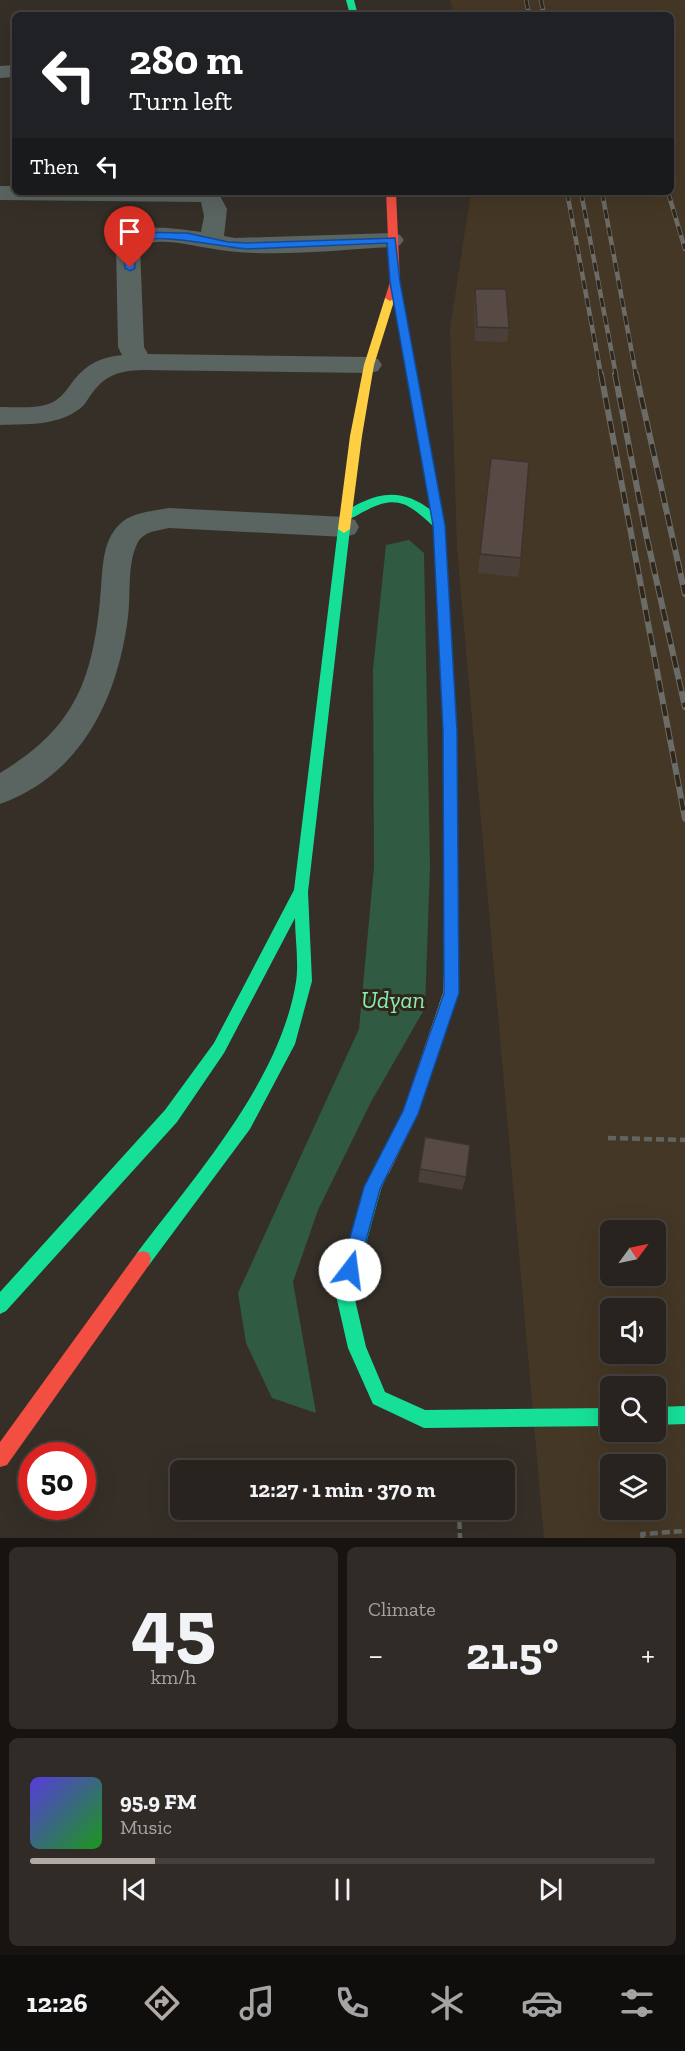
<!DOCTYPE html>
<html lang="en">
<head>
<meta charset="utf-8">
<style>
	body { margin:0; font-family:"Zilla Slab",serif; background:#302b27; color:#f1f3f6; height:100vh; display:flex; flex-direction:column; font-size:22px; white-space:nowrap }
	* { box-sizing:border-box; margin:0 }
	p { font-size:20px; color:#a5a4a4 }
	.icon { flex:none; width:33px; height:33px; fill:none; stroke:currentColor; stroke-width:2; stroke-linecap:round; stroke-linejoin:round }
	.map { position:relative; height:1538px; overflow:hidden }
	.side { display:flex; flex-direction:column; gap:9px; padding:9px; background:#161310; flex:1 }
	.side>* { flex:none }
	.hud { position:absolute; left:12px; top:12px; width:662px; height:183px; border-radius:9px; box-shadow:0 6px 24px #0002,0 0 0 2px #44403c; background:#202124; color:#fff; overflow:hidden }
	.needle { width:39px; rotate:57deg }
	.controls { position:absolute; left:600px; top:1220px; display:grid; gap:12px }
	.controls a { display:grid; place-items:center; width:66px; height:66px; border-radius:9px; background:#28231e; box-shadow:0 6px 24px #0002,0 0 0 2px #44403c; font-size:30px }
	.speed { position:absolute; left:18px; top:1442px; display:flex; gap:12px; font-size:30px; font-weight:700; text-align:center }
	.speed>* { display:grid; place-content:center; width:78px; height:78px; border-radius:50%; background:#28231e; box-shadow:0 6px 24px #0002,0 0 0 2px #44403c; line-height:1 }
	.speed .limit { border:9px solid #d22; background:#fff; color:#111 }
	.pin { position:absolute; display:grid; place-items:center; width:51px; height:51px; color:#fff; margin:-62px -26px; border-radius:50% 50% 50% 0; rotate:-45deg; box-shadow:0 0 6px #0007 }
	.pin .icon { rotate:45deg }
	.me { position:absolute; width:66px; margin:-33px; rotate:15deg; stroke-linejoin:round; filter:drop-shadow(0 0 4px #0008) }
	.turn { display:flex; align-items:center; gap:21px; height:126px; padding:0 18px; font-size:27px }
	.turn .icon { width:78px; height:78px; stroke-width:2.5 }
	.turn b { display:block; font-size:42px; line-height:51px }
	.then { display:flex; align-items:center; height:57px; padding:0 18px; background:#0003; gap:12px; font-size:22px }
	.big { font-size:45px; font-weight:700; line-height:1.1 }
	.side .card { flex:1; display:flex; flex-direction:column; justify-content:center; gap:9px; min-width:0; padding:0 21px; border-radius:9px; background:#302b27 }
	.side .dial { align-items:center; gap:0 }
	.dial b { font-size:78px; line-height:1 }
	.song { display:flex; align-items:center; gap:18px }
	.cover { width:72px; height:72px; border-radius:9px; background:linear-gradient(135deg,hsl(250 70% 55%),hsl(120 70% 35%)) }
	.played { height:6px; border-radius:3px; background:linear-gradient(90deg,#b1aaa2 20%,#44403c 20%) }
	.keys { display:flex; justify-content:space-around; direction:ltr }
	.heat { display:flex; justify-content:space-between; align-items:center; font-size:33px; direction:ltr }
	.side .tiles { flex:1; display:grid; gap:9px; grid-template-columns:1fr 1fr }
	.card:last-child { grid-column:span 2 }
	.trip { position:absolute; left:170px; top:1460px; width:345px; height:60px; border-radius:9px; background:#28231e; box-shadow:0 6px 24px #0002,0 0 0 2px #44403c; font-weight:700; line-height:60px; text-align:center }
	.dock { display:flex; height:96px; justify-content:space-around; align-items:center; background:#100e0c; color:#a5a4a4 }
	.dock .icon { width:42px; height:42px }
	.dock .selected { color:#b1aaa2 }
	.dock b { font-size:27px; color:#f1f3f6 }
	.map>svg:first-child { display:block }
	.built { fill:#453725; fill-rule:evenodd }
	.green { fill:#305a41 }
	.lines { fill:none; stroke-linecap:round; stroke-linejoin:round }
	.path { stroke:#606561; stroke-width:4.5; stroke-dasharray:8 4; stroke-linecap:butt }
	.street { fill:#5a6461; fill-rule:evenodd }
	.fast { fill:#16e098; fill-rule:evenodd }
	.slow { fill:#ffcf43; fill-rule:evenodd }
	.jam { fill:#f24e42; fill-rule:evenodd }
	.rail-far1-casing { stroke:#6b6c68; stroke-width:4.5 }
	.rail-casing { stroke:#6b6c68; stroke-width:6 }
	.rail-far1 { stroke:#302619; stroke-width:3; stroke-dasharray:9; stroke-linecap:butt }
	.rail { stroke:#302619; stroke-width:4; stroke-dasharray:12; stroke-linecap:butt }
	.wall { fill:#4b3f3a }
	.building { fill:#574944; stroke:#3d3330; stroke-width:1.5 }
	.route { fill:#1a73e8; stroke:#114b97; stroke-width:1.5 }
	.labels { text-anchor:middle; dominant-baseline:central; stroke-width:6; stroke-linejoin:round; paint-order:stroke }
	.park-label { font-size:24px; font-style:italic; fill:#88ecb1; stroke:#302619 }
</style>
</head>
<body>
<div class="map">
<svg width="685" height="1538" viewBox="0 0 685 1538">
	<rect width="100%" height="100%" fill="#352f28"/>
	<path class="built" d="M450,0H685V1538H544L457,548L450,329L471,192H670V15H454ZM610,1230H656V1275H610ZM610,1308H656V1353H610ZM610,1386H656V1431H610ZM610,1464H656V1509H610Z"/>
	<path class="green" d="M409,540L424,553L430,866L425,1008L371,1102L318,1210L293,1282L316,1413L272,1398L246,1343L238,1293L359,1029L374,867L373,669L386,545Z"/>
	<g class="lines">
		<path class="path" d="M608,1138L685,1140
			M457,1458V1470
			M459,1509L460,1538
			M643,1538L642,1534L685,1531"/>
		<path class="street" d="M15,65V77L0,78V66Z
			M0,186H15V192H218L227,209L224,236L235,238L392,233L400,235L404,240L400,245L392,247C332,250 267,259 208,248C189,245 157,236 140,247L144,347L148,354L369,357L378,359L382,365L378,371L369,373L142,370C120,371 107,374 93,392C88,398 85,406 78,410C56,426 25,424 0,425V407C16,407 36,409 51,403C62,398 67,389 74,380C86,364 102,357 122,355L118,347L116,244C133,220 176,229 201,232L204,216L201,202L0,200Z
			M169,508L345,517L355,520L359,527L355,534L345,537L169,528C157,531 143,531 137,544C127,565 131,594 128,617C118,697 82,775 0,804V773C73,729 92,683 100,600C103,575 100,541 121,523C133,512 154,511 169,508Z"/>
		<path class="fast" d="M346,0H354L358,15H350Z
			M395,279L400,282L445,525L457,731L458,973L456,978L451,980L446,978L444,973L443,731L433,526C410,505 398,494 367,510C360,513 354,518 346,520L340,516C345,510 353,507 360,503C387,490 407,492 431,510L390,282Z
			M344,525L350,529L308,892L312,981L295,1044L250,1129L149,1265L143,1267L137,1265L135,1259L137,1253C196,1175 280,1081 296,982C299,962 295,938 295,918L224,1053L177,1122L6,1311L0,1314V1292L165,1110L214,1043L294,890L338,529Z
			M383,1159L389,1161L391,1167L381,1189L353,1291L366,1347L385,1392L425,1410L610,1408V1426L424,1428L373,1404L348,1348L335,1291L365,1187L377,1161Z
			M685,1406V1424L656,1425V1407Z"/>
		<path class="slow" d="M390,295L395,298L374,365L362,436L350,529L344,533L338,529L350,436L364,365L385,298Z
			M451,966L456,968L458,973L459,993L418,1114L389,1173L383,1175L377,1173L375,1167L403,1111L443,993L444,973L446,968Z"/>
		<path class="jam" d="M386,192H396L400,282L395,298L390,301L385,298L390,282Z
			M143,1251L149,1253L151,1259L149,1265L7,1465L0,1467V1442L137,1253Z"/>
		<defs>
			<path id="rail-far1" d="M526,0L529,15
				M541,0L544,15
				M567,192L601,375
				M581,192L616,375
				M602,192L636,375
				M668,192L685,249"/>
			<path id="rail" d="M601,374L685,819
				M615,374L646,534L685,707
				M636,374L685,594"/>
		</defs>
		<use href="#rail-far1" class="rail-far1-casing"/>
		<use href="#rail" class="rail-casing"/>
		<use href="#rail-far1" class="rail-far1"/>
		<use href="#rail" class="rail"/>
	</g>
	<path class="wall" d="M475,289L509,328L507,342L475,341L474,303Z
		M491,458L521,558L518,577L478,573Z
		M425,1137L466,1177L462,1190L418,1182Z"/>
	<path class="building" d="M475,289H506L509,328L477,327Z
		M491,458L529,462L521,558L480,554Z
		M425,1137L470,1145L466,1177L420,1169Z"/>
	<path class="route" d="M187,233L228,242L247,243L395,238L400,282L445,525L457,731L459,993L418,1114L380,1189L358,1270L356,1276L350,1279L344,1276L341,1270L364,1187L403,1111L444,993L443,731L433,525L390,282L387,243L247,249C225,248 148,229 133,245L135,268L130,271L125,268L123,244C136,227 167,234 187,233Z"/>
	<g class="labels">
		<g class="park-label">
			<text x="393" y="999">Udyan</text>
		</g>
	</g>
</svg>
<div class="controls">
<a><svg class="needle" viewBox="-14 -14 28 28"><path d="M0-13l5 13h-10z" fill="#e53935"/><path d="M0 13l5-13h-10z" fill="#a5a4a4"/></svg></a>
<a><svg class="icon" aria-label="sound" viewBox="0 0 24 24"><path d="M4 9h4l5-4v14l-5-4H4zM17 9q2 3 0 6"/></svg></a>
<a><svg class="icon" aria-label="search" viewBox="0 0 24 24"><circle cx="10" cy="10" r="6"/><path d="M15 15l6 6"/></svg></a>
<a><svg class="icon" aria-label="layers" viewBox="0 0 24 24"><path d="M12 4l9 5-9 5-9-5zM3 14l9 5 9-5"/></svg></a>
</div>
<div class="speed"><div class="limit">50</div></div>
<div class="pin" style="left:130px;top:268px;background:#d93025"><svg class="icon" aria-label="arrive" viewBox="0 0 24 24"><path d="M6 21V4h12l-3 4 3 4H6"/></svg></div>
<svg class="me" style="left:350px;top:1270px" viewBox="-20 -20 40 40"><circle r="19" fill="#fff"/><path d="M0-13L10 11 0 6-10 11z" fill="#1a73e8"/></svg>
<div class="trip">12:27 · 1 min · 370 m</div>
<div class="hud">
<div class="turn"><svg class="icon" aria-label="left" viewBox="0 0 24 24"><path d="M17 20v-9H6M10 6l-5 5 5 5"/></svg><div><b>280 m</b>Turn left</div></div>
<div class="then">Then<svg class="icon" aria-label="left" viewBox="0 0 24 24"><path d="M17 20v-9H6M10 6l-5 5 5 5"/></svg></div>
</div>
</div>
<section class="side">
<div class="tiles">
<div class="card dial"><b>45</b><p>km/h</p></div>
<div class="card"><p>Climate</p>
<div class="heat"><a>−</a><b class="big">21.5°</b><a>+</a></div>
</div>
<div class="card">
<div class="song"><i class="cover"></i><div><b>95.9 FM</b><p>Music</p></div></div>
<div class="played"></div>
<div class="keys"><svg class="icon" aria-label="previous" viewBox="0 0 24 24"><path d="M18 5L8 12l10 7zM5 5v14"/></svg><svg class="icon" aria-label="pause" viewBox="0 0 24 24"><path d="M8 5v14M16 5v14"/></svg><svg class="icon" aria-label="next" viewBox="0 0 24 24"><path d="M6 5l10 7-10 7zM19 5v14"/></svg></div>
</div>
</div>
</section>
<nav class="dock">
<b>12:26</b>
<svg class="icon selected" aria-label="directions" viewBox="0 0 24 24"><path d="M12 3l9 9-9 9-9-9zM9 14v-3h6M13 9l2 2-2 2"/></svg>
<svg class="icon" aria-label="music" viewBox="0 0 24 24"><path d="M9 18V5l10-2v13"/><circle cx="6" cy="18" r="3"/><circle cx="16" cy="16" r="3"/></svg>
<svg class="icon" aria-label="phone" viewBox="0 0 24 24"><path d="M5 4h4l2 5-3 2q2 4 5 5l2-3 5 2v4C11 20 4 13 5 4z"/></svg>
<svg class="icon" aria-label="climate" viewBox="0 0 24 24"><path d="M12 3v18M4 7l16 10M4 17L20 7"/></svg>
<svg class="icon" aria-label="car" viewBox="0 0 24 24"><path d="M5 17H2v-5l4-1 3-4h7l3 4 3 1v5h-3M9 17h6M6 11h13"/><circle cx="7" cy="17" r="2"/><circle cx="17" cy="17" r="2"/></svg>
<svg class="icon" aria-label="filters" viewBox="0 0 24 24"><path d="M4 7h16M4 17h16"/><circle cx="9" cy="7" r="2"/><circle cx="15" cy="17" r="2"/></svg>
</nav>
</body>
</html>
